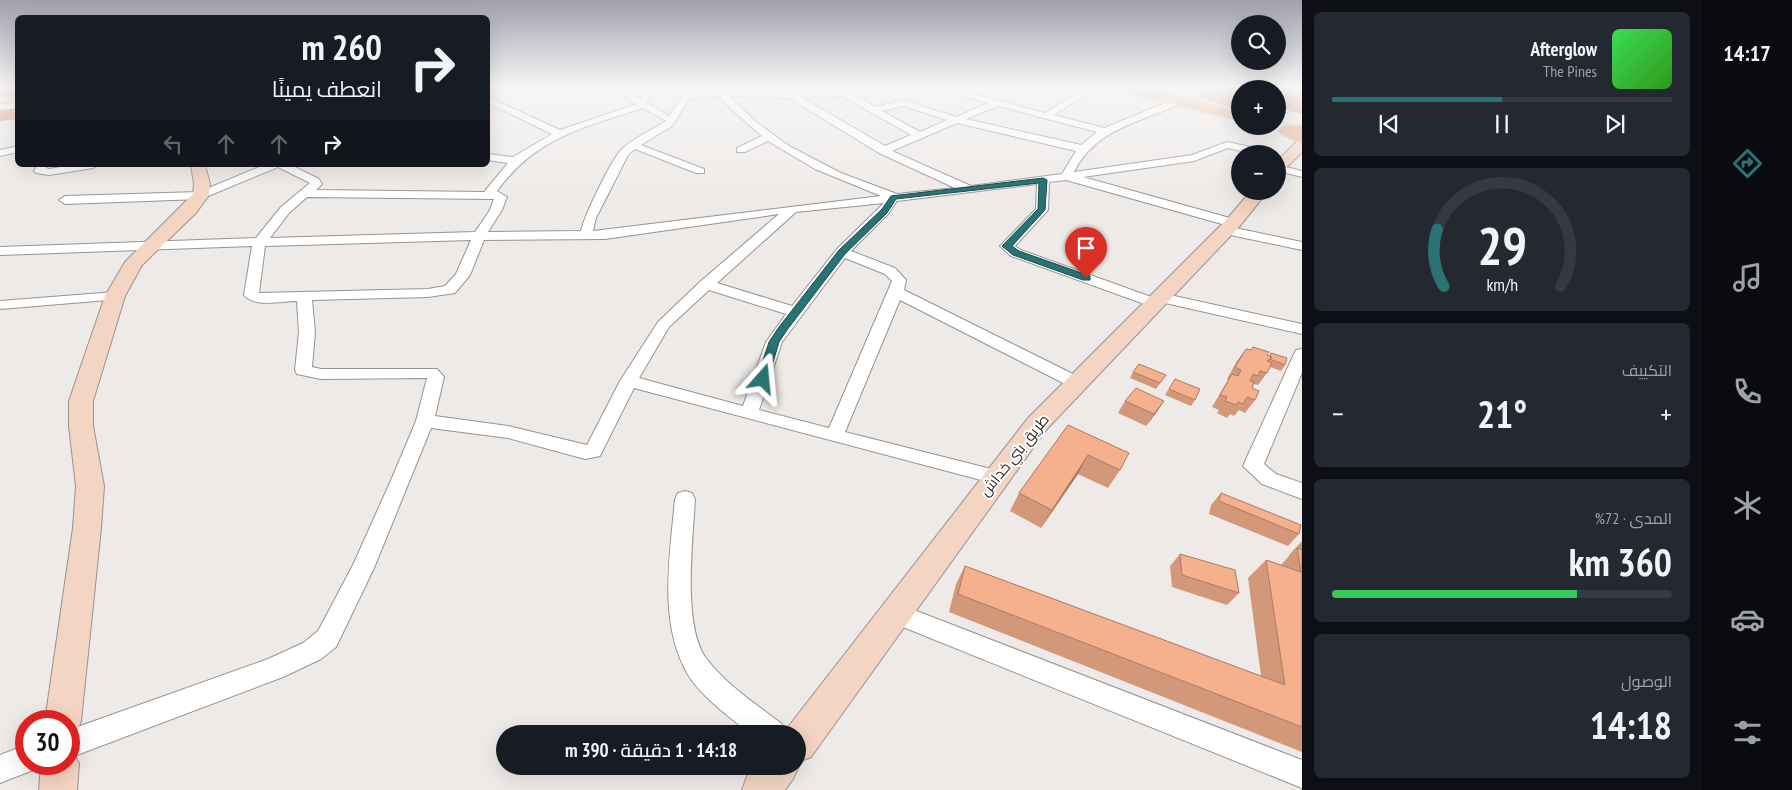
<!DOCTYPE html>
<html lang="ar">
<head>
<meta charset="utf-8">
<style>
	body { margin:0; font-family:"PT Sans Narrow",Cairo,sans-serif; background:#242831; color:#f1f3f6; direction:rtl; height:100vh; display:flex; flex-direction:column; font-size:19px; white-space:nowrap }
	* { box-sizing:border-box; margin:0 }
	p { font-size:16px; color:#9ea1a6 }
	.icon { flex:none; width:28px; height:28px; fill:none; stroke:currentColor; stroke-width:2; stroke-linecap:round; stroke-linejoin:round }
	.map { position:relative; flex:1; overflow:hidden; direction:ltr }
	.side { display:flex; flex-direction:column; gap:12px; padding:12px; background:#0d0f14; width:400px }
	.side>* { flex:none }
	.top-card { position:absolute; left:15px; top:15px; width:475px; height:152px; border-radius:8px; box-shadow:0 5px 20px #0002; direction:rtl; background:#171b24; color:#f1f3f6; overflow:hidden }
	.controls { position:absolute; left:1231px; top:15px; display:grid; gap:10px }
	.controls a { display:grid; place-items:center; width:55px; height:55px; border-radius:50%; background:#171b24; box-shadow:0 5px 20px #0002; font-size:25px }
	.speed { position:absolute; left:15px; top:710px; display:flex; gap:10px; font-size:25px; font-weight:700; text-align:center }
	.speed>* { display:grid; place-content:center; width:65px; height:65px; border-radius:50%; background:#171b24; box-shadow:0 5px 20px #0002; line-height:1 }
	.speed .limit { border:8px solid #d22; background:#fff; color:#111 }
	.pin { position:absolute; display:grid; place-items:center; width:42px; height:42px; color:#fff; margin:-51px -21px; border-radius:50% 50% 50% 0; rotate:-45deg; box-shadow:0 0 5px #0007 }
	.pin .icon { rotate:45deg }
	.me { position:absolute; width:55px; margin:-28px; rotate:18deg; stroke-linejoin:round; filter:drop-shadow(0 0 4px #0008) }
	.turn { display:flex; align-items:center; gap:18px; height:105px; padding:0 25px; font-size:22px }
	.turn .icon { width:65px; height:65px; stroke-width:2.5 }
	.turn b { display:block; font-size:35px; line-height:42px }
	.lanes { display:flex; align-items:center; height:48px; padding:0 25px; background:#0003; justify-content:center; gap:25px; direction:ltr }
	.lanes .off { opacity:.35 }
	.big { font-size:38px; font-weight:600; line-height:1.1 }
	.side .card { flex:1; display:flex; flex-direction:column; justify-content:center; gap:8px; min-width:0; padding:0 18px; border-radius:8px; background:#242831 }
	.side .dial { align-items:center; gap:0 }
	.dial svg { height:130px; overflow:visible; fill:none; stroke:#363941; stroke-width:7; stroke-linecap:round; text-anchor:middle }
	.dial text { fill:#f1f3f6; stroke:none }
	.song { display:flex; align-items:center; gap:15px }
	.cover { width:60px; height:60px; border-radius:8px; background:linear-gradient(135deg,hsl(130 70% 55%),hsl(110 70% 35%)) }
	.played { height:5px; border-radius:2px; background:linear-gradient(90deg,#297375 50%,#363941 50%) }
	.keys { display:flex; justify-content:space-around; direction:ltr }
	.heat { display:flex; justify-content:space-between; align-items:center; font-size:28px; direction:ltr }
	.charge { height:8px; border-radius:4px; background:linear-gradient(90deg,#34c759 72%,#363941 0) }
	.trip { position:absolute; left:496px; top:725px; width:310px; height:50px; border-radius:25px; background:#171b24; box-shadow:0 5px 20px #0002; font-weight:600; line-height:50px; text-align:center; direction:rtl }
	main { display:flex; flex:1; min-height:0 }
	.tabs { display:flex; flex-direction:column; width:90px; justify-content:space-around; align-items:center; background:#090b0e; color:#9ea1a6 }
	.tabs .icon { width:35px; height:35px }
	.tabs .active { color:#297375 }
	.tabs b { font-size:22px; color:#f1f3f6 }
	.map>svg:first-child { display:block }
	.green { fill:#ffc8ae }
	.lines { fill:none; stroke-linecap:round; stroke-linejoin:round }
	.river { fill:#d48258; fill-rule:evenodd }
	.street-casing { stroke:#979391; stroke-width:2 }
	.secondary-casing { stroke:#979391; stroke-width:2 }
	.primary-casing { stroke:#c8c7c7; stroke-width:3 }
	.street { fill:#fff; fill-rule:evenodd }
	.secondary { fill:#f4d4c2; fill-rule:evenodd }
	.primary { fill:#e8a985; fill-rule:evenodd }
	.wall { fill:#d3977a }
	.shaded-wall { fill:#ac7b63 }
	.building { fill:#f5b08e; stroke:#ac7b63 }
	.route { fill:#297375; stroke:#1b4b4c }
	.labels { text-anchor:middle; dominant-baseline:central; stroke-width:4; stroke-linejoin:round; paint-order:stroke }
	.street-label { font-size:15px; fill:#2a2827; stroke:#fff }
</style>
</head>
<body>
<main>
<nav class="tabs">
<b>14:17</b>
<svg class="icon active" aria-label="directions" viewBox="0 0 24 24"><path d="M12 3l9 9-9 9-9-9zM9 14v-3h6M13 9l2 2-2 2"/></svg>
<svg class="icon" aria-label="music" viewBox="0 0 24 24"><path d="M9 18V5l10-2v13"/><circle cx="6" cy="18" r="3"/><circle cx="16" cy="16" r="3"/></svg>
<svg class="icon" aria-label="phone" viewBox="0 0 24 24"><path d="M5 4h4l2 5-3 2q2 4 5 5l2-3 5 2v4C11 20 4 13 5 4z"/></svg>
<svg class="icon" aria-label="climate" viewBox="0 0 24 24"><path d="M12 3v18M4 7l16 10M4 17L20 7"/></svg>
<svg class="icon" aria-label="car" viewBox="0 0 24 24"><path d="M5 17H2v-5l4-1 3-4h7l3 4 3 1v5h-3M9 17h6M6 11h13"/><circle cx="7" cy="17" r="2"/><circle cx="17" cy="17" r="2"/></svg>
<svg class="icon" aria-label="filters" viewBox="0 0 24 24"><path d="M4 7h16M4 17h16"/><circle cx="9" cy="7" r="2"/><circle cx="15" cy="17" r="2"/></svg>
</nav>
<section class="side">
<div class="card">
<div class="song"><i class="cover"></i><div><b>Afterglow</b><p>The Pines</p></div></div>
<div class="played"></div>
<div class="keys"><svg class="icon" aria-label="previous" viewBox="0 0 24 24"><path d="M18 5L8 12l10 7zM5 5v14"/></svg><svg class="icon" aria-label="pause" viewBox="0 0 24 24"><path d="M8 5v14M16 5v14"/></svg><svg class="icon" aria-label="next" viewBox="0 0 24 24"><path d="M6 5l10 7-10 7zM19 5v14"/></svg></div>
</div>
<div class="card dial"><svg viewBox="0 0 100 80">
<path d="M14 69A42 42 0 1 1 86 69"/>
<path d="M14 69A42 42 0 0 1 10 34" stroke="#297375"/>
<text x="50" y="56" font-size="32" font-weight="700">29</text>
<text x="50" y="72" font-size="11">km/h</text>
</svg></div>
<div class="card"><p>التكييف</p>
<div class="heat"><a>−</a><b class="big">21°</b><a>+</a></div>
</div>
<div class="card"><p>المدى · 72%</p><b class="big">360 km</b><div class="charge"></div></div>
<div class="card"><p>الوصول</p><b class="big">14:18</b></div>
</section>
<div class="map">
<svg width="1302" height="790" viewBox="0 0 1302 790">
	<rect width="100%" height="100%" fill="#eeeae8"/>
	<path class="green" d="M0,86H17V102L0,99Z"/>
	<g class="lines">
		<path class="river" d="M0,86H18V95H0Z
			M18,108V119L0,121V109Z"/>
		<defs>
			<path id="street" d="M557,86L548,90L544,87V86Z
				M608,86H618L640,98L649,86H658L646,102L669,116L684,93L719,91L720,86H728V90L809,93L837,91L833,86H842L875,107L904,100L956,117L988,103L929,86H944L1045,113L1088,86H1098L1054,115L1104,128L1175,99H1181V103C1140,123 1096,128 1074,172L1192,155L1227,142L1274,152L1275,154H1254L1228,148L1194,161L1083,177L1237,220L1239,223L1237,226H1229L1066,180L1049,182L1048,210L1015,246L1021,250L1154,298L1156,294L1161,293L1302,324V334L1161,302L1160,306H1150L1011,256L1000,246L1036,209L1037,184L897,201L888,214L851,251L895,268L906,280L904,290L1083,379L1086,383L1083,387H1071L900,300L845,432L1003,472L1006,477L1003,482L996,484L634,388L600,456L585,459L508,438L431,428L374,568L336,647L321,659L283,677L69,758V730L268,659L303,643L318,631L353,565L392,478L416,421L427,378L321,379L297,374L295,370L299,332L297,301C282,301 254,308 244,295L252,246L0,255V247L256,238L281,207L310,183L278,167L201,199L65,204L59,200L65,196L199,192L264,165H291L319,179L322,184L316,190L484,192L508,163L488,160V154L513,157L552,134L488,103V97L560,130L637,104ZM720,96L733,111L762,136L737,148V152H745L768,141L815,169L881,196L593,231L596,218L628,155L635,149L696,173H704V169L641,145L672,126L690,98ZM729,96L789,98L879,153L955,188L897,194L841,173L789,146L755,121ZM842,96L911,135L885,146L803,98ZM904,106L947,120L920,132L882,111ZM998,106L1097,132L1081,145L966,119ZM643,108L666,121C651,131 632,138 620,151C610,163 584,216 581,231L488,232L502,210L507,197L497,191C536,137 583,128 643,108ZM957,123L1076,151L1062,174L971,186L892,151ZM307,197L494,199L490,210L475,232L270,238L289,213ZM884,203L837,249L792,306L717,283L796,212ZM779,214L701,281L658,322L620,381L587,445L508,426L435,416L444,377L437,369H321L312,367L315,332L312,300L428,297L455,293L470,275L484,240L605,239ZM471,240L456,274L445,286L428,289L259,293L265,246ZM845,258L885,274L892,281L829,428L759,410L782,342ZM709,290L786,314L766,342L743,406L639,378L669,327Z
				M18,102V108L0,110V104Z
				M18,146V152L0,156V150Z
				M37,165H47L46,168L49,169L72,165H98L93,168L49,175L36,173L34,171Z
				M1278,165L1302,171V177L1278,171Z
				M1226,226L1302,242V250L1221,233L1220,230L1221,227Z
				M115,292L120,293L122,296L120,299L0,309V301Z
				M1302,349V373L1264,464L1276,474L1302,483V499L1262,484L1243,466L1294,354L1296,350Z
				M685,491L692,493L695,499C693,539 682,625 706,658C726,685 756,704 782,724L785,734H750C729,716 701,697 687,673C658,621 670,556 675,499L678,493Z
				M896,603L1302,760V788L888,621L884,614L888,607Z
				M26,745V764H38L36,769L0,783V755Z"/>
			<path id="secondary" d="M1302,140V152L1283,171L1278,172V160L1297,141Z
				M191,165H205L210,184L209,195L196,213L142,265L125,296L93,401V426L104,486L101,528L81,721L76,734L69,737V721H45L73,528L76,486L69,426V401L105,296L125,262L193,194L194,184Z
				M1251,191H1268L1239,227L1046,430L811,757L798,762L799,766L793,779L785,790H742L747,776L755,766H798V734H784L785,731L1028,418L1227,219Z
				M69,749L73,751L79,764L77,790H39L41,764H69Z"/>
			<path id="primary" d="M1109,86H1132L1240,112V120L1110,89Z
				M1287,126H1302V143L1282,134L1279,131L1282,128Z"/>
		</defs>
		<use href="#street" class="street-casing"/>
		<use href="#secondary" class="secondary-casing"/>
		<use href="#primary" class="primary-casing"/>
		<use href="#street" class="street"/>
		<use href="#secondary" class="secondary"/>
		<use href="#primary" class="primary"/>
	</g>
	<path class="wall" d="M1159,86H1176L1175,87L1169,89Z
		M1208,86H1268L1297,93L1298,89L1286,86H1302V112L1301,114L1278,108V89H1240V110H1238L1197,97L1202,88Z
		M1253,347L1269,356L1271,353L1285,365L1281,371L1270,367L1267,373L1258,385L1254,384L1252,388L1255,400L1245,413L1239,410L1234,416L1230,414L1227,418L1217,413L1219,410L1212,407L1228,380L1227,379L1237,361L1246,349L1250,350Z
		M1133,372L1166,375L1156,389L1130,378Z
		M1175,379L1195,400L1191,406L1165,395Z
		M1125,401H1164L1156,413L1146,426L1118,413Z
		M1068,425L1120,470L1108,488L1078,474L1041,528L1010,511L1019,493Z
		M1221,493L1299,534L1288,546L1209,514L1211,505Z
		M1302,541V752L949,612L956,584L965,566L1261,676L1248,578L1266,560L1281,565L1289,556V555Z
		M1180,554L1239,593L1227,605L1172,587L1170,566Z"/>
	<path class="shaded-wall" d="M1170,86H1176L1175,87L1169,89Z
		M1231,88L1227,97L1221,92Z
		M1164,401L1156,413L1146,426L1154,414Z
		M1088,455L1078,474L1041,528L1052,510Z"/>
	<path class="building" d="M1208,86H1224L1231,88L1221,92L1240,96V101L1202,88Z
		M1251,86H1268L1302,94V99L1278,93V89H1261Z
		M1301,86H1302V94H1299Z
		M1253,347L1269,352L1267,355L1272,357L1267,361L1272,363L1267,373L1260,371L1258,376L1253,374L1250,381L1254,382L1252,388L1259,391L1255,400L1247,397L1243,404L1238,402L1236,405L1225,401L1227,397L1220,395L1232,374L1238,376L1241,370L1235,367L1246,349L1251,350Z
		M1271,353L1287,358L1285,365L1270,359L1272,357L1270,356Z
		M1139,364L1166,375L1160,383L1133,372Z
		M1175,379L1200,389L1195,400L1169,389Z
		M1136,388L1164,401L1154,414L1125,401Z
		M1068,425L1129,453L1120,470L1088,455L1052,510L1019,493Z
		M1221,493L1301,525L1299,534L1219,501Z
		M1297,548L1302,550V727L958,594L965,566L1285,685L1266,560L1301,572Z
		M1180,554L1235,570L1239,593L1182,575Z"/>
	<linearGradient id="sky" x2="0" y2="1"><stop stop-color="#a0a0ae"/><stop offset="0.44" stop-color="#f7f6f5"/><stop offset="1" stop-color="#f7f6f5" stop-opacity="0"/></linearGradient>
	<rect width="1302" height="197" fill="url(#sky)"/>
	<path class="route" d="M1043,178L1047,180L1045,210L1012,246L1019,251L1090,276V280H1083L1013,255L1002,246L1038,209L1039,183L896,199L887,213L845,254L787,330L779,342L768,379L763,382L759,381L757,379L769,342L779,327L839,250L882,209L891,196Z"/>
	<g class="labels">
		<g class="street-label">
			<text transform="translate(1014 455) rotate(-51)">طريق بني خداش</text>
		</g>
	</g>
</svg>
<div class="controls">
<a><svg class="icon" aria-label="search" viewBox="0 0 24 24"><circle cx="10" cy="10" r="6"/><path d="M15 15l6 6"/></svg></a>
<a>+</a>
<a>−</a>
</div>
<div class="speed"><div class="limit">30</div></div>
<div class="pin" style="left:1086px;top:278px;background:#d93025"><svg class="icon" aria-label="arrive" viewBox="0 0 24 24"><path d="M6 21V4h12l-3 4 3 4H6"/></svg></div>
<svg class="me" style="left:763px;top:379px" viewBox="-20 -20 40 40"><path d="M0-17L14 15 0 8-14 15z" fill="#297375" stroke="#fff" stroke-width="4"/></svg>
<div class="trip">14:18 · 1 دقيقة · 390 m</div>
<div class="top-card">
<div class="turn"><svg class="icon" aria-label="right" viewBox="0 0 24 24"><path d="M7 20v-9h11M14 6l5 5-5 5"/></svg><div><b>260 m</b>انعطف يمينًا</div></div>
<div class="lanes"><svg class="icon off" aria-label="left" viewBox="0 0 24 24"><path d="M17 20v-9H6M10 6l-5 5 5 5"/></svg><svg class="icon off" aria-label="ahead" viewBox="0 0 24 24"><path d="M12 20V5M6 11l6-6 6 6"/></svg><svg class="icon off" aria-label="ahead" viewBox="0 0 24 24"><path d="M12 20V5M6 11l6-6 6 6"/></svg><svg class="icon" aria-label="right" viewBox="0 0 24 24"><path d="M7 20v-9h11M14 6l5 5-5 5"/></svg></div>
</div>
</div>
</main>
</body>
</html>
